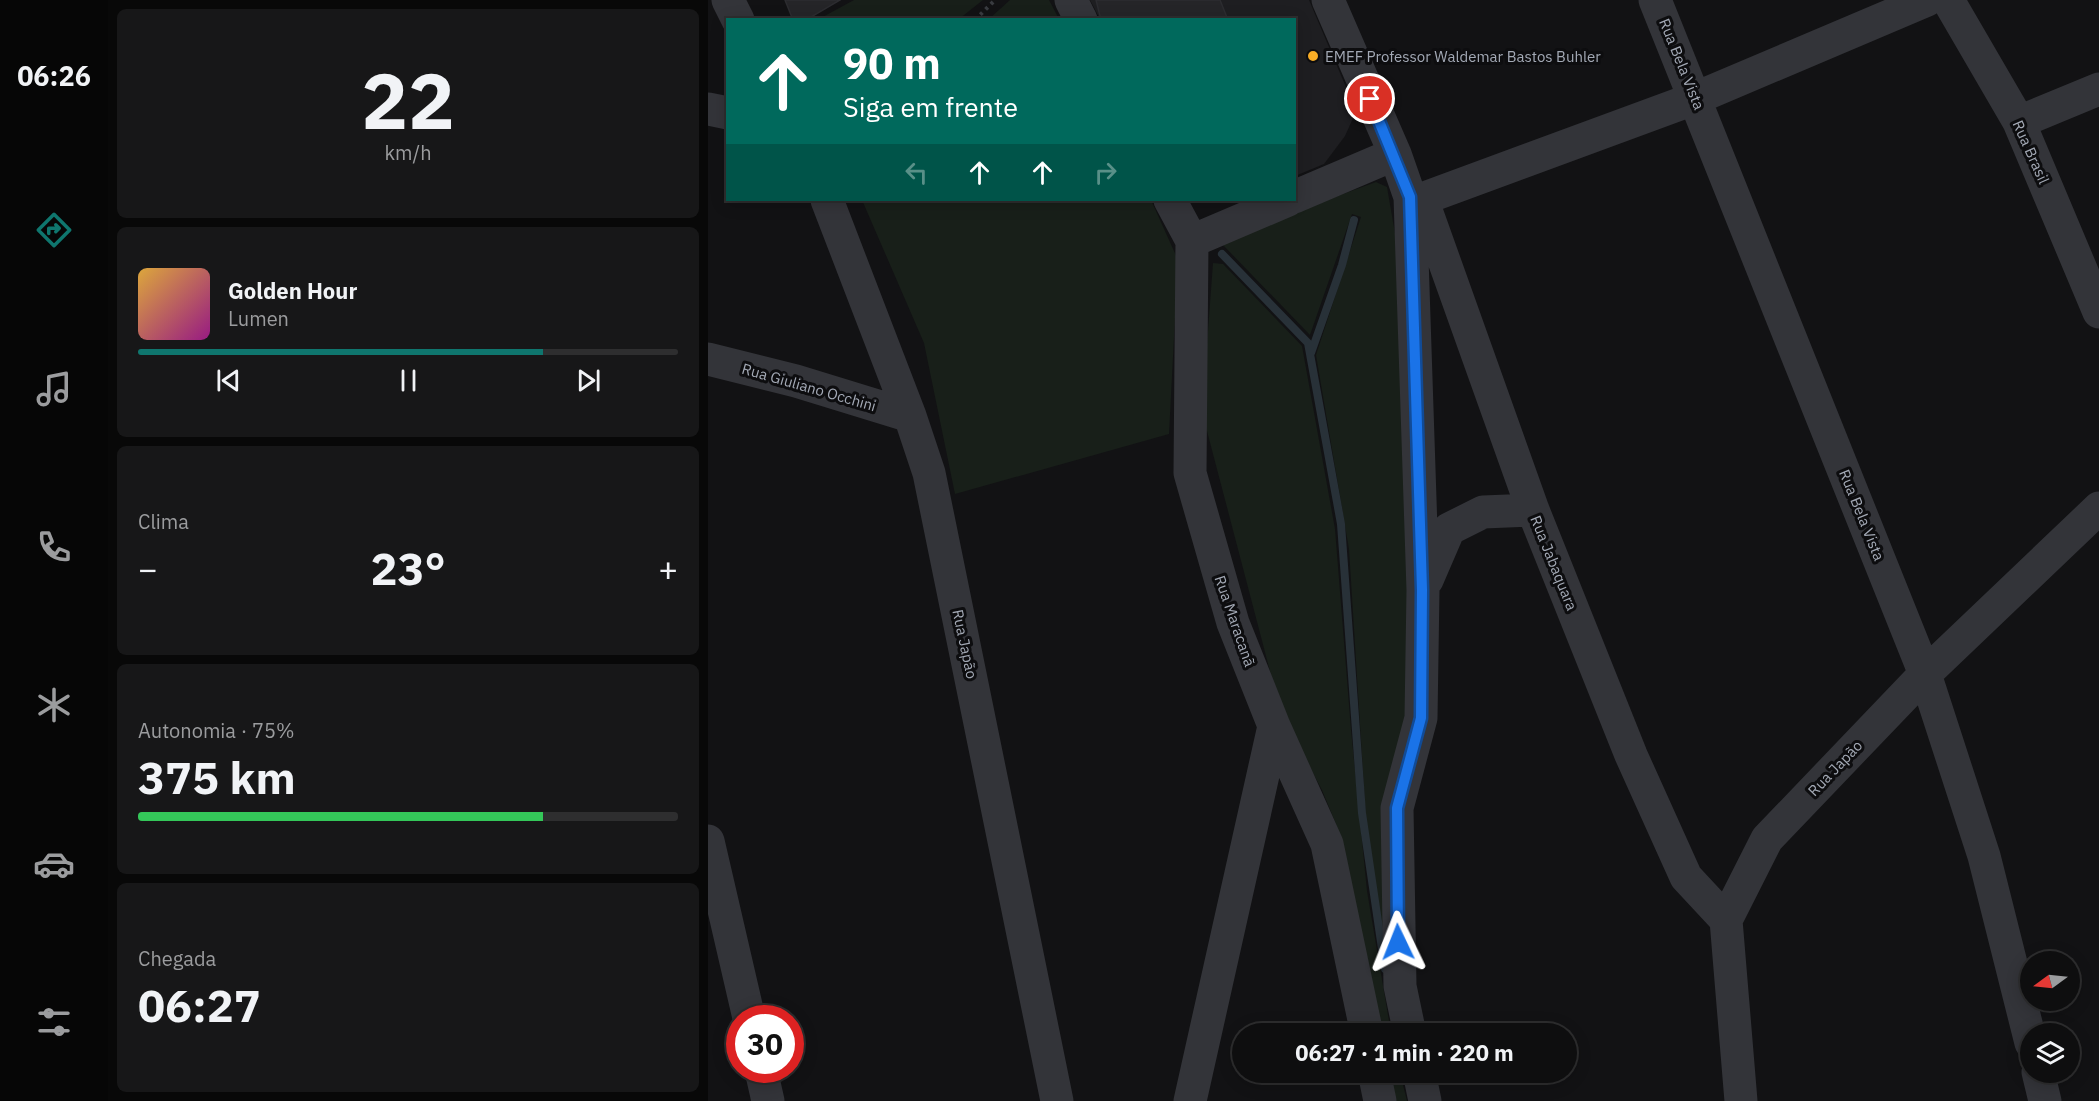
<!DOCTYPE html>
<html lang="pt">
<head>
<meta charset="utf-8">
<style>
	body { margin:0; font-family:"IBM Plex Sans",sans-serif; background:#171718; color:#f1f3f6; height:100vh; display:flex; flex-direction:column; font-size:22px; white-space:nowrap }
	* { box-sizing:border-box; margin:0 }
	p { font-size:20px; color:#9b9c9e }
	.icon { flex:none; width:33px; height:33px; fill:none; stroke:currentColor; stroke-width:2; stroke-linecap:round; stroke-linejoin:round }
	.map { position:relative; flex:1; overflow:hidden }
	.drawer { display:flex; flex-direction:column; gap:9px; padding:9px; background:#080808; width:600px }
	.drawer>* { flex:none }
	.top-card { position:absolute; left:18px; top:18px; width:570px; height:183px; border-radius:0px; box-shadow:0 3px 15px #0003,0 0 0 2px #2e2e2f; background:#00695c; color:#fff; overflow:hidden }
	.needle { width:39px; rotate:255deg }
	.controls { position:absolute; left:1312px; top:951px; display:grid; gap:12px }
	.controls a { display:grid; place-items:center; width:60px; height:60px; border-radius:50%; background:#0e0e0f; box-shadow:0 3px 15px #0003,0 0 0 2px #2e2e2f; font-size:30px }
	.speed { position:absolute; left:18px; top:1005px; display:flex; gap:12px; font-size:30px; font-weight:700; text-align:center }
	.speed>* { display:grid; place-content:center; width:78px; height:78px; border-radius:50%; background:#0e0e0f; box-shadow:0 3px 15px #0003,0 0 0 2px #2e2e2f; line-height:1 }
	.speed .limit { border:9px solid #d22; background:#fff; color:#111 }
	.pin { position:absolute; display:grid; place-items:center; width:51px; height:51px; color:#fff; margin:-26px; border:3px solid #fff; border-radius:50%; box-shadow:0 2px 6px #0007 }
	.me { position:absolute; width:66px; margin:-33px; rotate:358deg; stroke-linejoin:round; filter:drop-shadow(0 0 4px #0008) }
	.turn { display:flex; align-items:center; gap:21px; height:126px; padding:0 18px; font-size:27px }
	.turn .icon { width:78px; height:78px; stroke-width:2.5 }
	.turn b { display:block; font-size:42px; line-height:51px }
	.lanes { display:flex; align-items:center; height:57px; padding:0 18px; background:#0003; justify-content:center; gap:30px; direction:ltr }
	.lanes .off { opacity:.35 }
	.big { font-size:45px; font-weight:700; line-height:1.1 }
	.drawer .widget { flex:1; display:flex; flex-direction:column; justify-content:center; gap:9px; min-width:0; padding:0 21px; border-radius:9px; background:#171718 }
	.drawer .dial { align-items:center; gap:0 }
	.dial b { font-size:78px; line-height:1 }
	.song { display:flex; align-items:center; gap:18px }
	.cover { width:72px; height:72px; border-radius:9px; background:linear-gradient(135deg,hsl(40 70% 55%),hsl(310 70% 35%)) }
	.played { height:6px; border-radius:3px; background:linear-gradient(90deg,#0f766e 75%,#2e2e2f 75%) }
	.keys { display:flex; justify-content:space-around; direction:ltr }
	.heat { display:flex; justify-content:space-between; align-items:center; font-size:33px; direction:ltr }
	.charge { height:9px; border-radius:4px; background:linear-gradient(90deg,#34c759 75%,#2e2e2f 0) }
	.trip { position:absolute; left:524px; top:1023px; width:345px; height:60px; border-radius:30px; background:#0e0e0f; box-shadow:0 3px 15px #0003,0 0 0 2px #2e2e2f; font-weight:700; line-height:60px; text-align:center }
	main { display:flex; flex:1; min-height:0 }
	.menu { display:flex; flex-direction:column; width:108px; justify-content:space-around; align-items:center; background:#060606; color:#9b9c9e }
	.menu .icon { width:42px; height:42px }
	.menu .selected { color:#0f766e }
	.menu b { font-size:27px; color:#f1f3f6 }
	.map>svg:first-child { display:block }
	.built { fill:#1e1e21 }
	.green { fill:#181f19 }
	.lines { fill:none; stroke-linecap:round; stroke-linejoin:round }
	.stream { stroke:#283138; stroke-width:8 }
	.building { fill:#252528; stroke:#2c2c30; stroke-width:1.5 }
	.path { stroke:#393b40; stroke-width:4; stroke-dasharray:3 4.5; stroke-linecap:butt }
	.minor { stroke:#333439; stroke-width:33 }
	.route-casing { stroke:#114b97; stroke-width:15 }
	.route { stroke:#1a73e8; stroke-width:10 }
	.poi-dot { fill:#f8ad26; stroke:#0d0d0f; stroke-width:2 }
	.labels { text-anchor:middle; dominant-baseline:central; stroke-width:6; stroke-linejoin:round; paint-order:stroke }
	.poi-label { font-size:15px; fill:#a3a9b5; stroke:#0d0d0f; text-anchor:start }
	.street-label { font-size:15px; fill:#a3a9b5; stroke:#0d0d0f }
</style>
</head>
<body>
<main>
<nav class="menu">
<b>06:26</b>
<svg class="icon selected" aria-label="directions" viewBox="0 0 24 24"><path d="M12 3l9 9-9 9-9-9zM9 14v-3h6M13 9l2 2-2 2"/></svg>
<svg class="icon" aria-label="music" viewBox="0 0 24 24"><path d="M9 18V5l10-2v13"/><circle cx="6" cy="18" r="3"/><circle cx="16" cy="16" r="3"/></svg>
<svg class="icon" aria-label="phone" viewBox="0 0 24 24"><path d="M5 4h4l2 5-3 2q2 4 5 5l2-3 5 2v4C11 20 4 13 5 4z"/></svg>
<svg class="icon" aria-label="climate" viewBox="0 0 24 24"><path d="M12 3v18M4 7l16 10M4 17L20 7"/></svg>
<svg class="icon" aria-label="car" viewBox="0 0 24 24"><path d="M5 17H2v-5l4-1 3-4h7l3 4 3 1v5h-3M9 17h6M6 11h13"/><circle cx="7" cy="17" r="2"/><circle cx="17" cy="17" r="2"/></svg>
<svg class="icon" aria-label="filters" viewBox="0 0 24 24"><path d="M4 7h16M4 17h16"/><circle cx="9" cy="7" r="2"/><circle cx="15" cy="17" r="2"/></svg>
</nav>
<section class="drawer">
<div class="widget dial"><b>22</b><p>km/h</p></div>
<div class="widget">
<div class="song"><i class="cover"></i><div><b>Golden Hour</b><p>Lumen</p></div></div>
<div class="played"></div>
<div class="keys"><svg class="icon" aria-label="previous" viewBox="0 0 24 24"><path d="M18 5L8 12l10 7zM5 5v14"/></svg><svg class="icon" aria-label="pause" viewBox="0 0 24 24"><path d="M8 5v14M16 5v14"/></svg><svg class="icon" aria-label="next" viewBox="0 0 24 24"><path d="M6 5l10 7-10 7zM19 5v14"/></svg></div>
</div>
<div class="widget"><p>Clima</p>
<div class="heat"><a>−</a><b class="big">23°</b><a>+</a></div>
</div>
<div class="widget"><p>Autonomia · 75%</p><b class="big">375 km</b><div class="charge"></div></div>
<div class="widget"><p>Chegada</p><b class="big">06:27</b></div>
</section>
<div class="map">
<svg width="1391" height="1101" viewBox="0 0 1391 1101">
	<rect width="100%" height="100%" fill="#121214"/>
	<path class="built" d="M382,0H601L640,92L646,116L637,136L616,164L587,176L586,20L392,19Z"/>
	<path class="green" d="M146,0H275L251,19H111Z
		M302,0H341L351,19H281Z
		M668,182L679,187L693,268L706,659L677,952L658,820L641,549L608,355L653,217L644,214L602,335L515,245L514,238Z
		M154,200H443L470,260L461,434L247,494L216,343Z
		M505,263L515,264L594,346L627,529L643,730L659,891L683,1033H671L628,824L614,790L573,713L494,412Z
		M680,1073H692L699,1101H686Z"/>
	<g class="lines">
		<path class="stream" d="M514,254L600,343L633,524L654,813L677,969
			M603,353L634,265L646,220"/>
	</g>
	<path class="building" d="M77,0H132L98,20H85Z
		M388,0H512L520,20H393Z"/>
	<g class="lines">
		<path class="path" d="M267,20L287,0"/>
		<path class="minor" d="M20,0L30,20
			M363,0L373,20
			M620,0L687,154L702,197L715,590L713,718L689,808L692,986L702,1034
			M947,0L1217,674L1276,856L1323,1043
			M1240,0L1311,122L1391,312
			M0,109L20,113
			M1311,122L1391,89
			M586,197L687,154
			M707,198L714,199L825,510L923,755L978,877L1018,920
			M714,199L988,98L1219,0
			M119,200L202,416L221,473L349,1101
			M462,200L484,241L482,473L525,623L566,726L619,844L659,1034
			M484,241L580,200
			M0,359L88,381L202,416
			M719,580L741,529L775,512L825,510
			M0,841L41,1018
			M53,1070L60,1101
			M666,1072L672,1101
			M711,1072L717,1101
			M1330,1072L1337,1101
			M482,1101L566,726
			M1033,1101L1018,920L1059,839L1217,674L1391,508"/>
	</g>
	<g class="lines">
		<defs>
			<path id="route" d="M662,99L702,197L714,590L713,718L689,808L690,942"/>
		</defs>
		<use href="#route" class="route-casing"/>
		<use href="#route" class="route"/>
	</g>
	<circle class="poi-dot" cx="605" cy="56" r="6"/>
	<g class="labels">
		<g class="poi-label">
			<text x="617" y="56">EMEF Professor Waldemar Bastos Buhler</text>
		</g>
		<g class="street-label">
			<text transform="translate(974 64) rotate(68)">Rua Bela Vista</text>
			<text transform="translate(1323 152) rotate(66)">Rua Brasil</text>
			<text transform="translate(101 387) rotate(16)">Rua Giuliano Occhini</text>
			<text transform="translate(1154 515) rotate(68)">Rua Bela Vista</text>
			<text transform="translate(846 563) rotate(68)">Rua Jabaquara</text>
			<text transform="translate(527 621) rotate(71)">Rua Maracanã</text>
			<text transform="translate(257 644) rotate(78)">Rua Japão</text>
			<text transform="translate(1127 768) rotate(-46)">Rua Japão</text>
		</g>
	</g>
</svg>
<div class="controls">
<a><svg class="needle" viewBox="-14 -14 28 28"><path d="M0-13l5 13h-10z" fill="#e53935"/><path d="M0 13l5-13h-10z" fill="#9b9c9e"/></svg></a>
<a><svg class="icon" aria-label="layers" viewBox="0 0 24 24"><path d="M12 4l9 5-9 5-9-5zM3 14l9 5 9-5"/></svg></a>
</div>
<div class="speed"><div class="limit">30</div></div>
<div class="pin" style="left:662px;top:99px;background:#d93025"><svg class="icon" aria-label="arrive" viewBox="0 0 24 24"><path d="M6 21V4h12l-3 4 3 4H6"/></svg></div>
<svg class="me" style="left:690px;top:942px" viewBox="-20 -20 40 40"><path d="M0-17L14 15 0 8-14 15z" fill="#1a73e8" stroke="#fff" stroke-width="4"/></svg>
<div class="trip">06:27 · 1 min · 220 m</div>
<div class="top-card">
<div class="turn"><svg class="icon" aria-label="ahead" viewBox="0 0 24 24"><path d="M12 20V5M6 11l6-6 6 6"/></svg><div><b>90 m</b>Siga em frente</div></div>
<div class="lanes"><svg class="icon off" aria-label="left" viewBox="0 0 24 24"><path d="M17 20v-9H6M10 6l-5 5 5 5"/></svg><svg class="icon" aria-label="ahead" viewBox="0 0 24 24"><path d="M12 20V5M6 11l6-6 6 6"/></svg><svg class="icon" aria-label="ahead" viewBox="0 0 24 24"><path d="M12 20V5M6 11l6-6 6 6"/></svg><svg class="icon off" aria-label="right" viewBox="0 0 24 24"><path d="M7 20v-9h11M14 6l5 5-5 5"/></svg></div>
</div>
</div>
</main>
</body>
</html>
